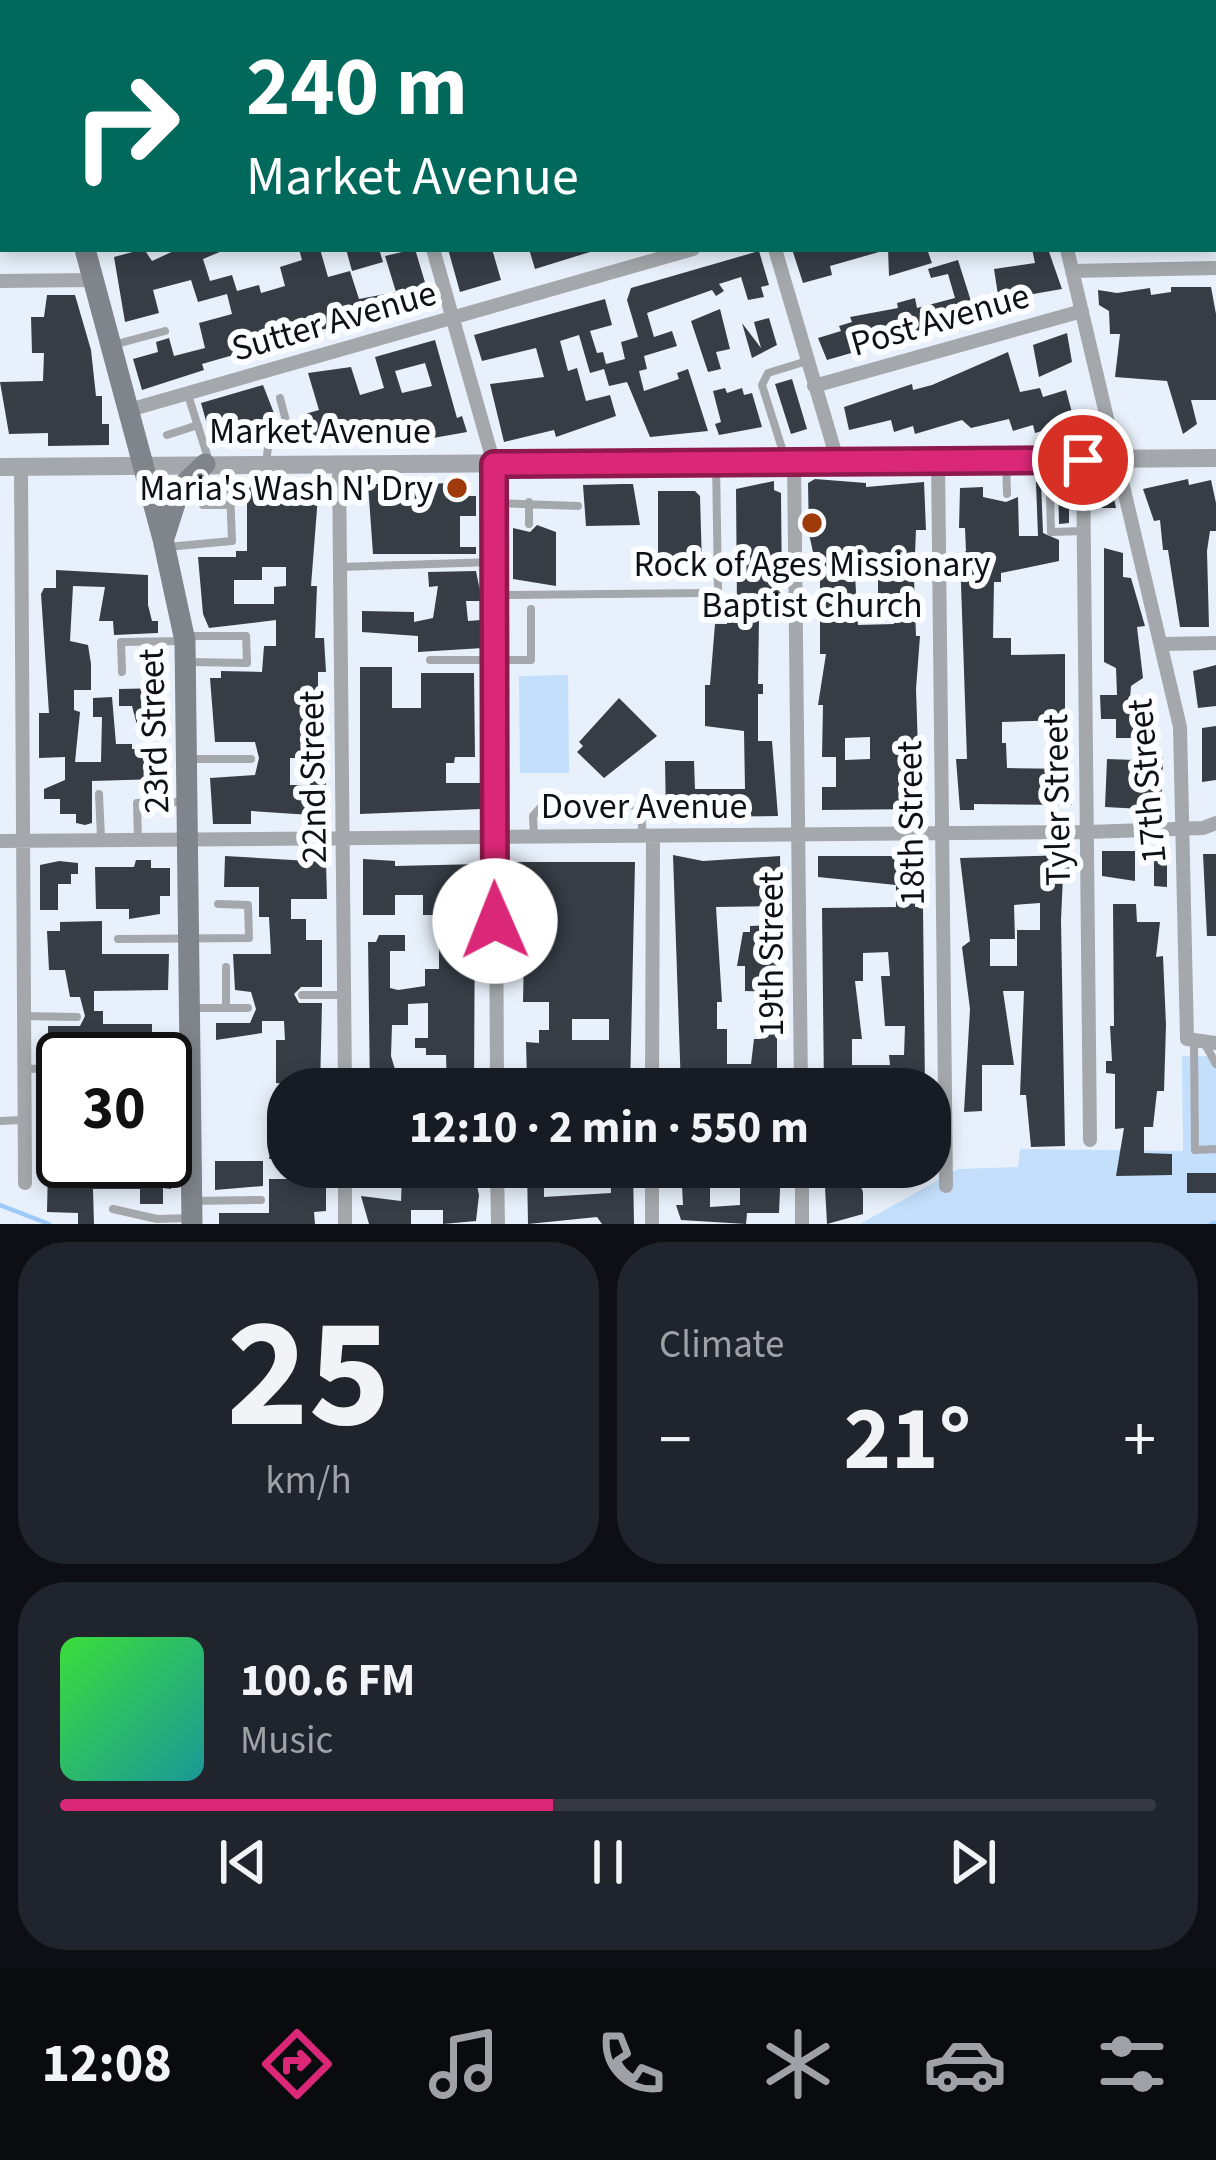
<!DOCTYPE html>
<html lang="en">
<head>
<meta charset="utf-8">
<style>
	body { margin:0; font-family:"Source Sans 3",sans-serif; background:#20242c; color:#f1f3f6; height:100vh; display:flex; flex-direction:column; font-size:45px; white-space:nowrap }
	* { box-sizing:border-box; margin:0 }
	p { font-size:39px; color:#9ea1a6 }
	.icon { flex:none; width:66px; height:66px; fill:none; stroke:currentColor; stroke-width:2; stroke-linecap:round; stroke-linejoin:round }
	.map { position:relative; height:1224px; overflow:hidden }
	.details { display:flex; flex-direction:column; gap:18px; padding:18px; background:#0d0f14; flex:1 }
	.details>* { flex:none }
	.top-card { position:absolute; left:0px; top:0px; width:1218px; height:252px; box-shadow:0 6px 18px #0003; background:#00695c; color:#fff; overflow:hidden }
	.speed { position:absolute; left:36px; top:1032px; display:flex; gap:24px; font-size:60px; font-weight:700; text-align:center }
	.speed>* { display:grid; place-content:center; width:156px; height:156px; border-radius:50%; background:#171b24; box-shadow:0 6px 18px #0003; line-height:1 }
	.speed .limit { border:6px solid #111; border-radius:18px; background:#fff; color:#111 }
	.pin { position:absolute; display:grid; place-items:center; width:102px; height:102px; color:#fff; margin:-51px; border:6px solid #fff; border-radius:50%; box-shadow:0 3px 12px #0007 }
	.me { position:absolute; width:132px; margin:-66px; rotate:359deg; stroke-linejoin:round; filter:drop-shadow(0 0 9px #0008) }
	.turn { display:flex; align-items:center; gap:42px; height:252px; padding:0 48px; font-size:54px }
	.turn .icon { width:156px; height:156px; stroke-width:2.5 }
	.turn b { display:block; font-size:84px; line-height:102px }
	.big { font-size:90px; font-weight:700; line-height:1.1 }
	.details .card { flex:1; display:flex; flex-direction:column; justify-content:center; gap:18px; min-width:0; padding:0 42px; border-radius:48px; background:#20242c }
	.details .dial { align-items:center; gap:0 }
	.dial b { font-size:156px; line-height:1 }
	.song { display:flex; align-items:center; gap:36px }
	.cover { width:144px; height:144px; border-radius:18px; background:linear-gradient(135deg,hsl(120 70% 55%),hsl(180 70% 35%)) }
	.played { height:12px; border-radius:6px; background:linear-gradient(90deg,#db2777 45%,#363941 45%) }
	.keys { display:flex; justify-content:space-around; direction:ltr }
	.heat { display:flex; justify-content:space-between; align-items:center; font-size:66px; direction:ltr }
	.details .tiles { flex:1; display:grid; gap:18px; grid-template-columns:1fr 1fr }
	.card:last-child { grid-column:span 2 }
	.trip { position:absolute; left:267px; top:1068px; width:684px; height:120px; border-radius:48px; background:#171b24; box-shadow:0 6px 18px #0003; font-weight:700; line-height:120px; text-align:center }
	.dock { display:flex; height:192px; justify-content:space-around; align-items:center; background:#090b0e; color:#9ea1a6 }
	.dock .icon { width:84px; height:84px }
	.dock .active { color:#db2777 }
	.dock b { font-size:54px; color:#f1f3f6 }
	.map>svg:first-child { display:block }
	.green { fill:#c3dffc }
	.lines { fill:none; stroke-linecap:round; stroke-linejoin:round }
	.stream { stroke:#9dcaf9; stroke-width:4.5 }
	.building { fill:#363d45; fill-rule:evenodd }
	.service { stroke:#a4a8ac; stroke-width:8 }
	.minor { stroke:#a4a8ac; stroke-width:14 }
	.tertiary { stroke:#a4a8ac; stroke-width:18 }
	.secondary { stroke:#80858b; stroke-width:21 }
	.route-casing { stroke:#8e194d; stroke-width:30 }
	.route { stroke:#db2777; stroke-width:21 }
	.poi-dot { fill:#9f3a0b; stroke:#fbfdff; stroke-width:4.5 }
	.labels { text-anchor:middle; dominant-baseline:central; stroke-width:12; stroke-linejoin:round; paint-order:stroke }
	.street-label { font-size:36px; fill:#0e1114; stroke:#fbfdff }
	.poi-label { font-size:36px; fill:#0e1114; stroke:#fbfdff; text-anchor:end }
</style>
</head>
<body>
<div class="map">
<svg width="1216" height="1224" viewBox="0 0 1216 1224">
	<rect width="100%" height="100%" fill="#e8f1fb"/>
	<path class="green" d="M568,675L569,773H520L519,676Z
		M1182,1056H1216V1224H860L958,1169L1018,1167L1020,1149L1183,1151Z"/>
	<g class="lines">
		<path class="stream" d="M0,1205L49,1224
			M1211,1224L1216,1223"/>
	</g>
	<path class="building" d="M144,249L152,261L178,249H227L203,259L210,281L232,275L237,291L259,285L261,293L285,286L280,267L302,260L299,249H320L328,277L350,271L359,299L396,292L385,256L415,249L430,299L202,364L204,370L142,390L133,359L158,352L156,342L169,338L174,356L205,348L199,323L232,314L227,294L198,302L191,280L153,290L159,313L125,322L114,257Z
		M346,249H379L383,262L352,271Z
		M448,249H492L501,280L460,292Z
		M529,249H589L590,252L535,269Z
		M792,249H879V252L830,266L832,275L803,283Z
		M888,249H927L932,263L889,276Z
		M1032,249H1048L1062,289L1011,298L1012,304L1000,308L994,269L1035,263Z
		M759,251L769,285L761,287L764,297L748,300L741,277L719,284L724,291L716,296L712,290L647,313L654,337L672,331L677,346L644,356L647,369L639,371L644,391L679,379L677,373L688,369L708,431L650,437L627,382L609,386L604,369L590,373L579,335L560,341L568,371L577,368L586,401L610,395L616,416L556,437L554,430L504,442L490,384L544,377L536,348L482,361L474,335L605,299L612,325L590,331L597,353L603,352L606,364L625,359L621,342L638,337L627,300L631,288Z
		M958,260L976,317L827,360L818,338L841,331L839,326L852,322L850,317L898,308L897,303L915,298L917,308L955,298L948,274L931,278L928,269Z
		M1171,287H1211L1216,314V400H1191L1197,424L1183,434L1167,381L1115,377L1120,334H1110L1109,311L1099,305L1098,290L1117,293L1150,288L1151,295L1171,292Z
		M47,295H75L91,350L96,396H102V424H109V445L48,446V433L9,434L0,382L43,381L44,353H32L31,317H44Z
		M720,309L730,349L716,352L721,369L708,372L691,321Z
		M769,318L777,345L752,358L742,323L761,348L754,322Z
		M1067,333L1072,362L1039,377L1033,345Z
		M435,340L457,418L462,416L467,432L433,438L423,432L404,437L402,431L379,438L377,431L336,442L329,435L307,441L301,422L307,421L305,414L319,410L308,373L351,367L360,395L384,388L375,357ZM425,363L432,386L402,393L395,371Z
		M1008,352L1020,392L1040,388L1043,397L1066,390L1074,420L1091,416L1096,433L1059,439L1056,427L1035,433L1033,425L1013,431L1009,419L971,428L962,420L915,434L913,426L894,432L891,420L849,430L844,407L912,384L913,390L932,385Z
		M792,379L807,429L791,434L775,384Z
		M263,385L279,426L260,432L261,438L213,446L201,403Z
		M725,388L727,393L742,388L744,395L752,393L762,427L719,435L715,424L721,422L713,391Z
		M1098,475H1109L1116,508H1098Z
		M1058,476H1069V523L1059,524Z
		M815,479L866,483V487L924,482L926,530H916L914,579L916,636H920L916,689L920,809L822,810V787H836V757H822L823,705H818L826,654H820V552H813L809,534L808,483ZM855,575H878V601L893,600L894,624L858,625ZM870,737V759L845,760V738Z
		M1188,479L1189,485L1211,480L1216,503V531H1210L1207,551L1209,627H1180L1168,550H1163L1160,520L1154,521L1143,489Z
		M774,481V490L781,493L782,599L775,602V611H763L759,619L758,684H763V694H758V741H772L778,816L666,817L665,761H694L695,789H745L744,731L705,726V685H710L715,624H727V608H737L736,489Z
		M1041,481L1043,533L1059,540V561L1001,573V582H994L993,638H1011V655L1065,654V720L1002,722V743H1006L1007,768L1072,769V805L974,804V810H960L956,759H967L960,555L966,551L965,528H959L960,488L983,487V497L1006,502L1018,497L1019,536H1038L1036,482Z
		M460,483V496H476V516H460V547H476V554H373L368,484H386V495L412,494V484Z
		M247,484H275V494L318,496L311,586H317L315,638H324L326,672H318V758H290V785H310V766H326V816L251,811V824H213L210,778L255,775L259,758L255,742H215L210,678H221V671L262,672L264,646H276V620L209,628L203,614L198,557H236V551H247ZM262,567H286V586L274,587V604H234V580H262Z
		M623,484H633L640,525L586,526L583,485Z
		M658,491H695L700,496L702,565L658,570Z
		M537,525L556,532V586L513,579V528L530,532Z
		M1104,548L1123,553V577L1131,578L1145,626L1137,627L1143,678L1131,686L1129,713H1146L1147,722H1157V738H1116V719H1101L1100,695H1117L1116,668L1104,662Z
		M56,570L148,575V605L152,621H158V633L114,635L113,621H99L105,587L73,586L70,641L88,645L91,664V690H74V710L80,712L75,762H101L102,717H93V698L112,697L116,744H132V749H144L147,761H160V779L92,781V823L85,825L76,823V814H60V799H44V789L65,780V757L39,758V713H49L41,594L44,588H56Z
		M476,571L482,601H466L468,621L481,620L483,648L418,652V636L362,632V611L414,612V622L433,618L438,586L429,587L428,572Z
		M1216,665V706L1198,708L1193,671Z
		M360,667H392V708H421V673H474L475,757H455L454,763H446V783H481V809L360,814Z
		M163,688V708H153V725H137L132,706H119V689Z
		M619,698L657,736L604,778L577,752L583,746L579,742Z
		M1216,726V780L1202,782V728Z
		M1157,751L1163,758L1161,810L1105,807L1107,759L1135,760V754Z
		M1154,850H1167V887L1154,886Z
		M1102,851H1135V881L1102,876Z
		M1203,854H1216V936H1207Z
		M673,855L703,861L780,856L781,906L716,907L722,1002H717V1029H727V1064H751L754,1039H761V1013L777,1012V1089H681Z
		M1072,855V876H1063L1061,920L1065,1146L1031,1147L1026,1095H1020L1024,991H1003L1014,1065H982V1111L964,1112L970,1009L962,947L970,941L960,858ZM1040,903V930H1017V966H990V939H1015L1014,905Z
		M225,856L326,862L327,899H291V919H306V940H322V987H301L294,994L299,1003H322L320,1089L276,1083V1040H285L284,1021H262V1033L216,1040V1023H250L256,1009L251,992L235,990L233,954H271L269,917H259V887H224Z
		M818,856H916L915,907H923L925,1089H873V1080H861V1075L839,1076L840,1089H824L822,908L896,907V885L818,877ZM888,952L890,976H881L885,1026H905L904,1055H889L890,1065H852V1039H862L855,981H863V953Z
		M363,859L395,861V866L482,864L484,900H475L474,1088L447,1089L446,1055H426V1048H415V1038H428V1003L408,1004V1025H392L391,1056L401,1089H370L368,942H376L379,935H405V951H390V988L398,990L425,986V969H439V949L436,915H423V895H395V915H363Z
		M136,860H151V868H170V896H160V914L129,919V909H96L95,867H134Z
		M59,861L78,863V874H71V884H58V910H40V865Z
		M515,862H635L630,1089L532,1088L527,1080L526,1042L539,1043V1030H549V1002H523L525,901H516ZM572,1019H609V1040H572Z
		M1113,904H1136L1137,922H1160L1156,957L1163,956L1166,1025L1164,1091H1157L1153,1127H1144V1153L1172,1154V1175L1116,1176L1124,1128L1115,1129V1074L1106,1073V1061H1112L1110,1026H1114Z
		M102,921V954H169L168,990L94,991V1011H103V1024H152V1041H169V1058H134V1041H103V1059L48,1055V1026H80L85,1016L80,997H70L65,970H49L47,931H60V922Z
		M778,925L777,992L745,991V966H737L743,932H750V926Z
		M50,1078H63V1161L170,1164L171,1189L163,1188V1204H140V1189H93L94,1224H78V1213L47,1212Z
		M276,1111H288V1159H269Z
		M215,1161H263V1186L215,1190Z
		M294,1167H326V1211L314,1212L315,1224H219V1213H269V1179H294Z
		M379,1167H414L425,1169V1178H451V1167H473L479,1195L476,1221L443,1224V1210H411V1224H369L361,1196L401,1201L402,1177H379Z
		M527,1167H544V1197L611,1193L610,1167H633L634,1224H602L597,1217L528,1224Z
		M681,1167H781L779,1213H747L746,1224L681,1220L676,1205H683ZM710,1185H740V1205L710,1207Z
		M824,1169H854L863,1192V1214L827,1224Z
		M1187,1173H1216V1193H1187Z"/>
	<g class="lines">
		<path class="service" d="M40,3L51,0
			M113,345L165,331
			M188,395L209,461
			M167,435L198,425
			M785,458L762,385L768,373L807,361
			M1006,461L1007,494
			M1049,461L1051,532L1084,531
			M716,462L718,590
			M266,463L269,440L290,436L280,398
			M529,502V524
			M496,503L578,506
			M203,505H231
			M167,547L232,541L229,466
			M340,567L493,562
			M496,595L705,593
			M430,660H531V609
			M189,662L247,663L246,636H190
			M122,672L121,642L184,641
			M191,759H251
			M99,794L101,838
			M534,837L533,816L541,807L640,805L643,836
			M138,839L137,803L182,802
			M118,939L249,938L248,905L218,904
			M226,967V1007
			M302,995H343
			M192,1008H248
			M24,1016L77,1017
			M1194,1044L1195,1150L1216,1149
			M1205,1044L1216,1064
			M25,1069L63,1068
			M165,1082L190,1081
			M0,1121L24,1120
			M165,1156L190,1153
			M193,1201L261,1200
			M113,1209L157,1219L190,1218"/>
		<path class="minor" d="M361,0L362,3
			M704,0L705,3
			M1008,0L1009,3
			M1170,0V3
			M318,3L328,0
			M940,3L950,0
			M0,99L3,98
			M1215,144H1216
			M1215,196L1216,200
			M433,249L494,464L497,1089
			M775,249L837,459
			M1067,249L1180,727L1187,1039L1216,1043
			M1072,271L1216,268
			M0,281L93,280
			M814,386L1082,311
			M129,410L693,249
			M794,459L801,1089
			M938,459L946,1186
			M1083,460L1090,1140
			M339,464L345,1089
			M21,467L25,1183
			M1162,644L1216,643
			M0,841L1088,832L1203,828L1216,823
			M652,1089L653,837
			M345,1167V1224
			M497,1167L498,1224
			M802,1167V1224
			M652,1224V1167"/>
		<path class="tertiary" d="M0,467L1216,458"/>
		<path class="secondary" d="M17,0L18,3
			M85,249L163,539L185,641L192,1224
			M164,538L180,488L205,464"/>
	</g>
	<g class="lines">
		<defs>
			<path id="route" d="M495,921L494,464L1083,460"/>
		</defs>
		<use href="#route" class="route-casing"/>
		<use href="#route" class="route"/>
	</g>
	<g class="poi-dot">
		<circle cx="457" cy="488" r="12"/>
		<circle cx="812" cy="523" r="12"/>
	</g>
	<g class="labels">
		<g class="street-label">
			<text transform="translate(940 320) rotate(-16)">Post Avenue</text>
			<text transform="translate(334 321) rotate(-16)">Sutter Avenue</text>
			<text x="320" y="431">Market Avenue</text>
			<text transform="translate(154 731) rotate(-92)">23rd Street</text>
			<text transform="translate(313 777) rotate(-91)">22nd Street</text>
			<text transform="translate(1147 781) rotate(-95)">17th Street</text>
			<text transform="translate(1057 800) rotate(-91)">Tyler Street</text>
			<text x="644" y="806">Dover Avenue</text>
			<text transform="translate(911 823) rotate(-91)">18th Street</text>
			<text transform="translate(771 954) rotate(-90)">19th Street</text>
		</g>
		<g class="poi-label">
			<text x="433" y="488">Maria's Wash N' Dry</text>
			<text x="812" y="564" text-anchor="middle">Rock of Ages Missionary<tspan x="812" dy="41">Baptist Church</tspan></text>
		</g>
	</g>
</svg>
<div class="speed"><div class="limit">30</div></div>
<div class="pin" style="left:1083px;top:460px;background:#d93025"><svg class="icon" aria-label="arrive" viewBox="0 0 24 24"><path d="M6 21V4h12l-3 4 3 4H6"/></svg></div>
<svg class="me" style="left:495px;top:921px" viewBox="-20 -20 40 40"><circle r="19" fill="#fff"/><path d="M0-13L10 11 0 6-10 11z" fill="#db2777"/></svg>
<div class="trip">12:10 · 2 min · 550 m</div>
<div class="top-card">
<div class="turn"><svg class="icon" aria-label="right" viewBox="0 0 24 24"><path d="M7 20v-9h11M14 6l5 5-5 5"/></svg><div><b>240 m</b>Market Avenue</div></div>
</div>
</div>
<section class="details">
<div class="tiles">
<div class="card dial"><b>25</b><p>km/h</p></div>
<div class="card"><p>Climate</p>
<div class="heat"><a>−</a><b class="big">21°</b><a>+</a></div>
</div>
<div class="card">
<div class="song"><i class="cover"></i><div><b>100.6 FM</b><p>Music</p></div></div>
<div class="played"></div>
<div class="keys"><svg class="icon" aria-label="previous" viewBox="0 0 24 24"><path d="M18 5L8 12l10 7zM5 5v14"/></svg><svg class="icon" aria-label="pause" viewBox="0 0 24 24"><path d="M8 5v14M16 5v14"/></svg><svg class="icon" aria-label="next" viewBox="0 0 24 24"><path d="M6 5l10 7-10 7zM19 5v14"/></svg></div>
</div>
</div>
</section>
<nav class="dock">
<b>12:08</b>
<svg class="icon active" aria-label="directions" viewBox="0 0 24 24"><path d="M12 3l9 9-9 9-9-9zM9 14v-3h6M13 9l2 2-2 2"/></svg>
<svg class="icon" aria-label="music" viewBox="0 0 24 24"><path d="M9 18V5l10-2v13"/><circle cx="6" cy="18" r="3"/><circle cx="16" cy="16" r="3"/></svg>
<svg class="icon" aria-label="phone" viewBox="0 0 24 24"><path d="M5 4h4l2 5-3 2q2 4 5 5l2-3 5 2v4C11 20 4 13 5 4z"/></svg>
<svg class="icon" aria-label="climate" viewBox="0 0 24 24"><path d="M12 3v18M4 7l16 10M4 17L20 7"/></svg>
<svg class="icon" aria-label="car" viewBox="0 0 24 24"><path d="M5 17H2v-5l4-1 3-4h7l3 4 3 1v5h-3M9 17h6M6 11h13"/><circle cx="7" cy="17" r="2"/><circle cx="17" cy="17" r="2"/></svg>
<svg class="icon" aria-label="filters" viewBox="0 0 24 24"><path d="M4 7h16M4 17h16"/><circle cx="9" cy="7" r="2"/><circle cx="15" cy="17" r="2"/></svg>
</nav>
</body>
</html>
